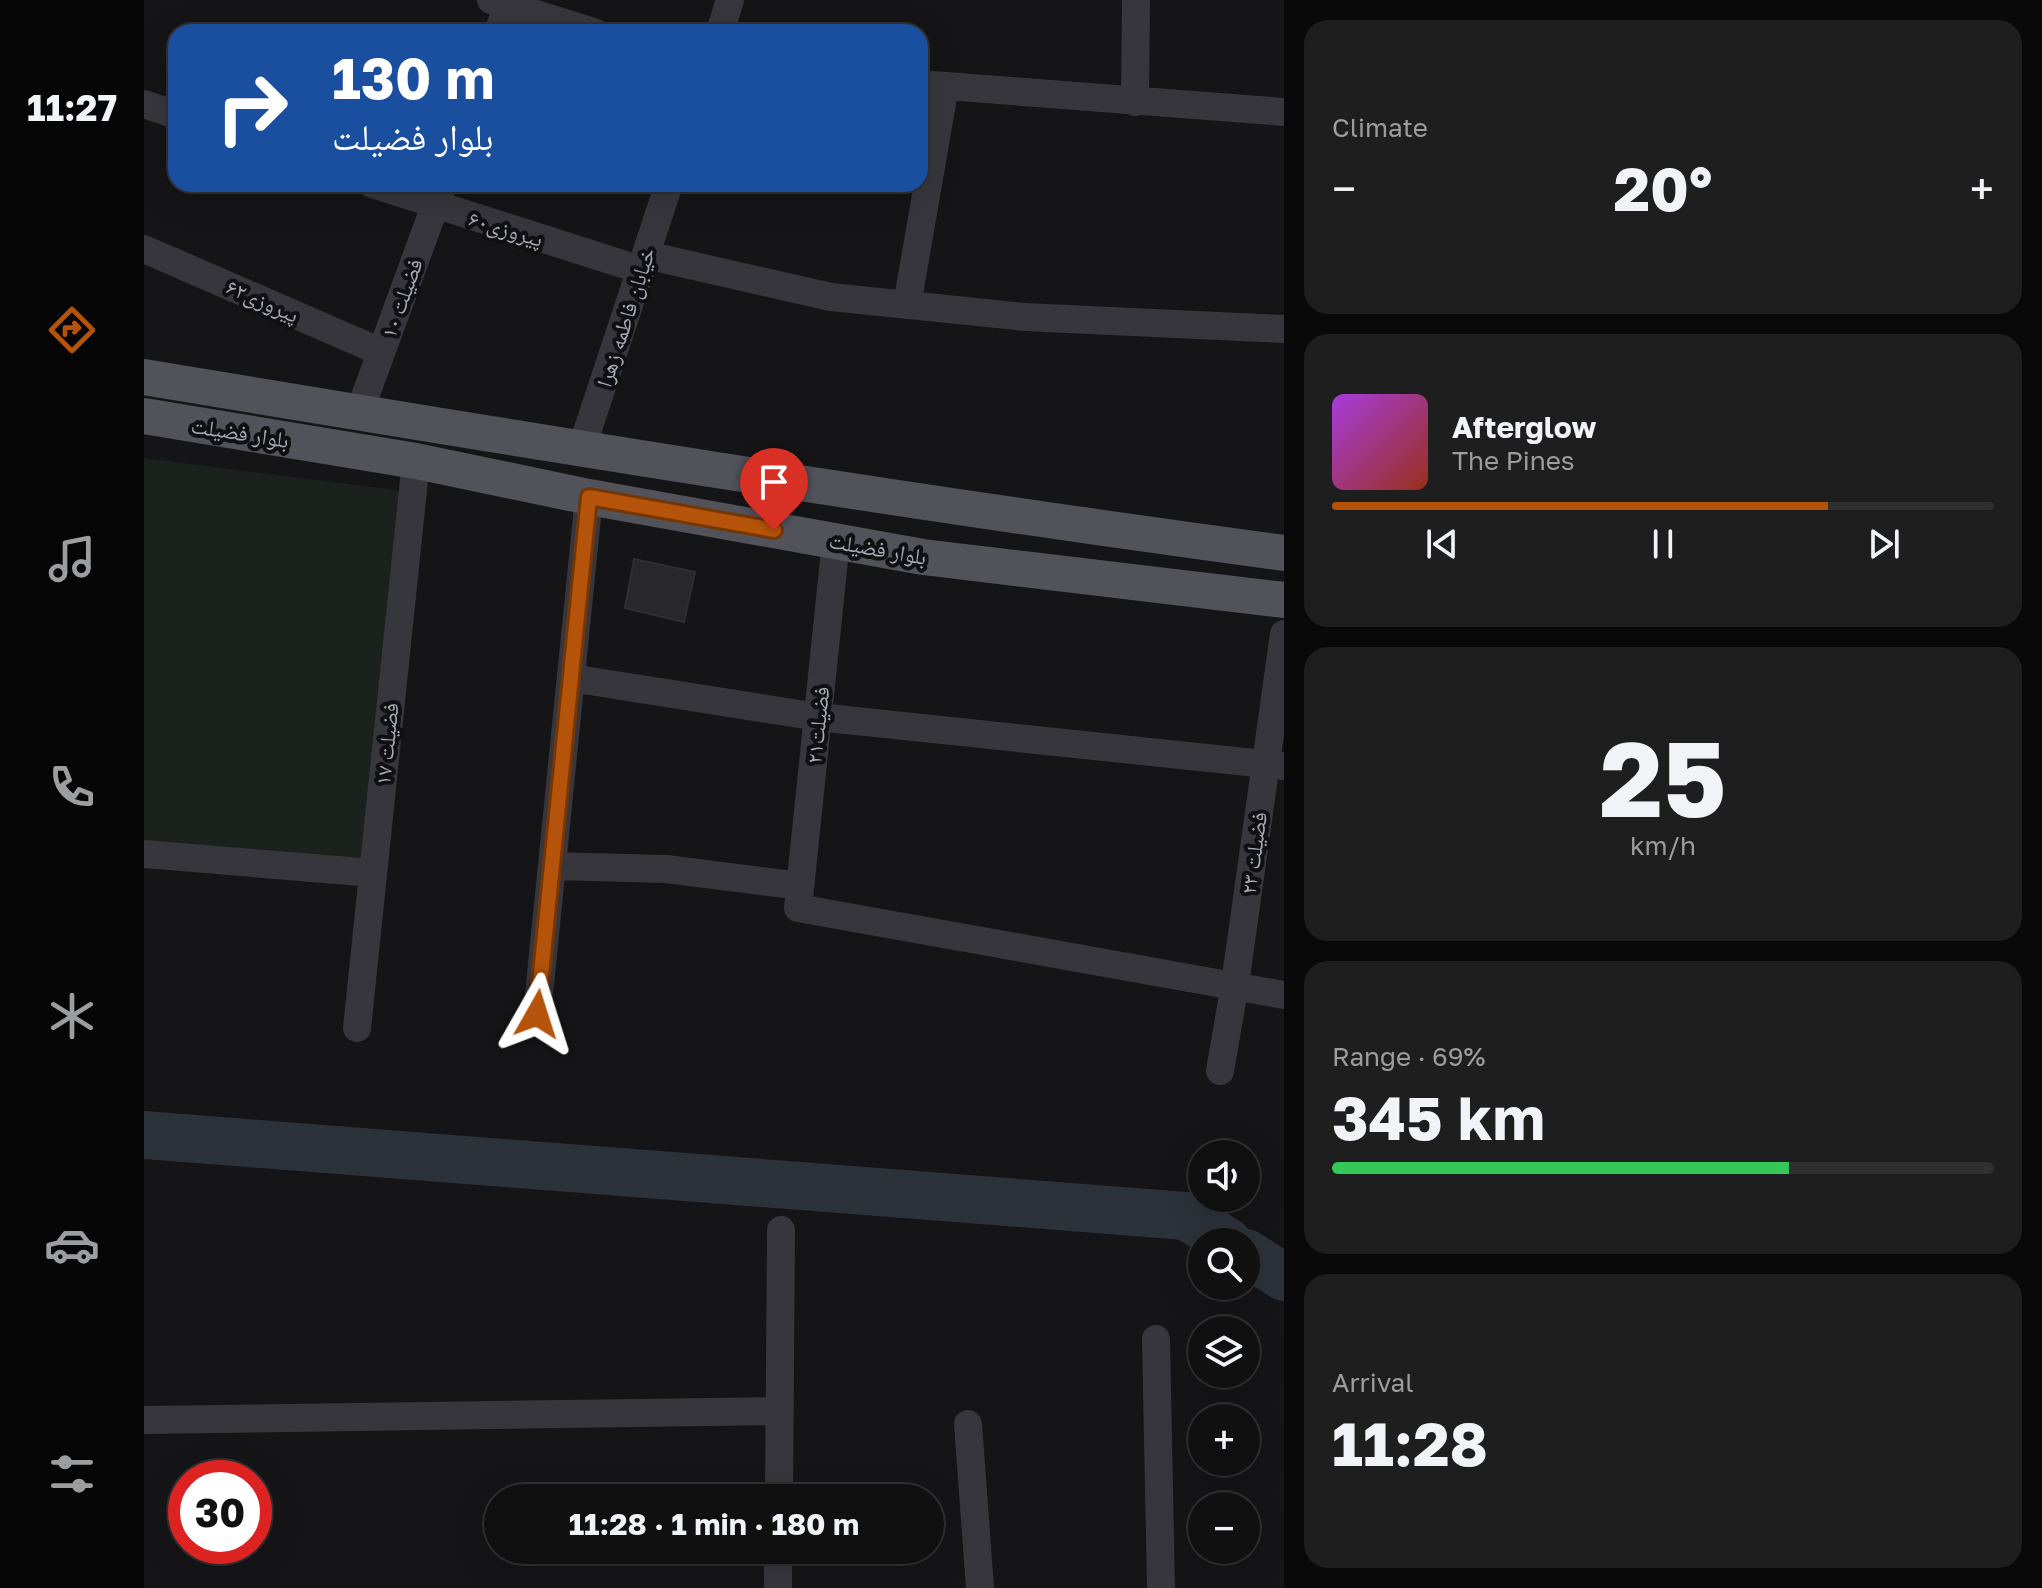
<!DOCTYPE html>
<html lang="en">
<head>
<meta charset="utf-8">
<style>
	body { margin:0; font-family:"Golos Text","Noto Naskh Arabic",sans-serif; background:#1e1e1f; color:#f1f3f6; height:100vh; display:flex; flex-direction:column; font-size:30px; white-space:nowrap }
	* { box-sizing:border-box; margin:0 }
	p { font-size:26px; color:#9c9d9f }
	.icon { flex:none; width:44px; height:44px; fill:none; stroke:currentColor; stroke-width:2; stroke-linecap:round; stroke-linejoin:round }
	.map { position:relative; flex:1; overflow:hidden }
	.panel { display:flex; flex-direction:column; gap:20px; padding:20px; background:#090909; width:758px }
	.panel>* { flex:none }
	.banner { position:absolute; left:24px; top:24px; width:760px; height:168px; border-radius:24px; box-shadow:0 8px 32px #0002,0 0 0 2px #303031; background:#1a4fa0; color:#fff; overflow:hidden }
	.tools { position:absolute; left:1044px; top:1140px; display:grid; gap:16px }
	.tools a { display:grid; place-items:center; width:72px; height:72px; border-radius:50%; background:#101011; box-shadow:0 8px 32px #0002,0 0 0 2px #303031; font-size:40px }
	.speed { position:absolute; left:24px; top:1460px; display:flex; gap:16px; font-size:40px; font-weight:700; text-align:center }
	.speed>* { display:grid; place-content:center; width:104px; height:104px; border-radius:50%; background:#101011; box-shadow:0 8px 32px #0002,0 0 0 2px #303031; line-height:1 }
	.speed .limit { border:12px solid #d22; background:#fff; color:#111 }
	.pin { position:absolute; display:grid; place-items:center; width:68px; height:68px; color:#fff; margin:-82px -34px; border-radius:50% 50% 50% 0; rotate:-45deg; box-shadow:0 0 8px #0007 }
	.pin .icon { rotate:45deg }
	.me { position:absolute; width:88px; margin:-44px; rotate:6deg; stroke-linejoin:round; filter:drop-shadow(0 0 6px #0008) }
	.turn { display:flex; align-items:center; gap:28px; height:168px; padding:0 32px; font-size:36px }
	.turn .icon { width:104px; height:104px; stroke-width:2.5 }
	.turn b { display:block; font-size:56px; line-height:68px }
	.big { font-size:60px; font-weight:700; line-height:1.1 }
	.panel .card { flex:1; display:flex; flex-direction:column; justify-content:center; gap:12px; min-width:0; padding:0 28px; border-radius:24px; background:#1e1e1f }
	.panel .dial { align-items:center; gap:0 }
	.dial b { font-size:104px; line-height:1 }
	.song { display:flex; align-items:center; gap:24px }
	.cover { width:96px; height:96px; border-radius:12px; background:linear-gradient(135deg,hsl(280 70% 55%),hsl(10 70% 35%)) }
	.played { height:8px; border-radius:4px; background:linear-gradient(90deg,#b45309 75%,#303031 75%) }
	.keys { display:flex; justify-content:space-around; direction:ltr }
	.heat { display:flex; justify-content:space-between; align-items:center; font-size:44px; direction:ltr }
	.charge { height:12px; border-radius:6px; background:linear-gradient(90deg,#34c759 69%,#303031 0) }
	.trip { position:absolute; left:340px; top:1484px; width:460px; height:80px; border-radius:40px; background:#101011; box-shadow:0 8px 32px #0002,0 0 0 2px #303031; font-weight:700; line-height:80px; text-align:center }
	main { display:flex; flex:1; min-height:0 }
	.dock { display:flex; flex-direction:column; width:144px; justify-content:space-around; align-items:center; background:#060607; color:#9c9d9f }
	.dock .icon { width:56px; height:56px }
	.dock .current { color:#b45309 }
	.dock b { font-size:36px; color:#f1f3f6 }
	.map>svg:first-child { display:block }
	.green { fill:#1b211d }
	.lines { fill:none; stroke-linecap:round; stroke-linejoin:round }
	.river { stroke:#2c323a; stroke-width:48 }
	.building { fill:#28282b; stroke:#302f33; stroke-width:2 }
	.minor { stroke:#36363c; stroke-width:28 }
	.major { stroke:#52535a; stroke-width:36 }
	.route-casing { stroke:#753606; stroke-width:20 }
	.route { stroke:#b45309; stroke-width:14 }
	.labels { text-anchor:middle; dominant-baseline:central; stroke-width:8; stroke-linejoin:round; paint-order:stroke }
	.street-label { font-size:22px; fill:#a7aab6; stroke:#101012 }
</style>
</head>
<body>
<main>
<nav class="dock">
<b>11:27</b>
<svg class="icon current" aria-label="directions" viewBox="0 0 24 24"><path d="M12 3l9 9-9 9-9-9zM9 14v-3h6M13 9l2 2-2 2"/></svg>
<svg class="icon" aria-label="music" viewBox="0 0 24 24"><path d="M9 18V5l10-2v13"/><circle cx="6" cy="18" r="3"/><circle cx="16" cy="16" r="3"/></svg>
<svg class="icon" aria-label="phone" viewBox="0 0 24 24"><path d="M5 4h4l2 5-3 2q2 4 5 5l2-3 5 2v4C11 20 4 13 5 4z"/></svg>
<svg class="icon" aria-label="climate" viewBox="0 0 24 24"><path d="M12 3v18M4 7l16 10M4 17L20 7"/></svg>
<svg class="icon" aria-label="car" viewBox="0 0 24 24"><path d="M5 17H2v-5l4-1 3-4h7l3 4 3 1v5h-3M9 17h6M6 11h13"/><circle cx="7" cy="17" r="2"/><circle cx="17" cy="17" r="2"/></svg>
<svg class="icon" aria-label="filters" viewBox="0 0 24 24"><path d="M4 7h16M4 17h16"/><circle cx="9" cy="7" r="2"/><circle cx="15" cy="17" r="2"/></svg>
</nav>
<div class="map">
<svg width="1140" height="1588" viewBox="0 0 1140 1588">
	<rect width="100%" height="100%" fill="#151517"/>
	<path class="green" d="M0,458L260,491L215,872L0,841Z"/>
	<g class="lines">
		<path class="river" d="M0,1135L1042,1216L1084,1242
			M1102,1253L1140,1277"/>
	</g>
	<path class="building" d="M490,559L551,572L540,622L481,608Z"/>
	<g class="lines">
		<path class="minor" d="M347,0L450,32
			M354,32L364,5
			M576,32L586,0
			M776,84L1140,112
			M991,102L992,0
			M0,104L32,115
			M228,184L497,270
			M0,249L237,352
			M502,255L687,297L881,317L1140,329
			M763,305L801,86
			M215,413L299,184
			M437,450L525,184
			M692,541L654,908L1140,995
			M427,678L674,717L1140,766
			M0,854L229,873
			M408,866L522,869L656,886
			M393,1014L445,497
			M213,1028L272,461
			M1076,1071L1091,984L1140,634
			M1012,1339L1017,1588
			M0,1420L635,1411
			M824,1424L836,1588
			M635,1498L637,1230
			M634,1588V1550"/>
		<path class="major" d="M0,377C379,440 759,502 1140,553
			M0,416L272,461L445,497L779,557L1140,600"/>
	</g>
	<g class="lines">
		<defs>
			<path id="route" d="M393,1014L445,497L630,530"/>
		</defs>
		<use href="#route" class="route-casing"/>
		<use href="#route" class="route"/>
	</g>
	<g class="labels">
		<g class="street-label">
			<text transform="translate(362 228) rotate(17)">پیروزی۶۰</text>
			<text transform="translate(257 298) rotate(-70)">فضیلت ۱۰</text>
			<text transform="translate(119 300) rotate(24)">پیروزی۶۲</text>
			<text transform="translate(481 317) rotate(-72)">خیابان فاطمه زهرا</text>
			<text transform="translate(96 432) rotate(9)">بلوار فضیلت</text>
			<text transform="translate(734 548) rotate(10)">بلوار فضیلت</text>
			<text transform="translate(673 725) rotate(-84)">فضیلت۲۱</text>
			<text transform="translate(242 744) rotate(-84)">فضیلت ۱۷</text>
			<text transform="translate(1109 853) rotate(-82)">فضیلت ۲۳</text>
		</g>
	</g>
</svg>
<div class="tools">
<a><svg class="icon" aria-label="sound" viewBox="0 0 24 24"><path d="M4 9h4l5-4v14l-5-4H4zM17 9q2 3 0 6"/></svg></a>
<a><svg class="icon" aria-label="search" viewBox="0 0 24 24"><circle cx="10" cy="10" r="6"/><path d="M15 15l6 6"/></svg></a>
<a><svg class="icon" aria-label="layers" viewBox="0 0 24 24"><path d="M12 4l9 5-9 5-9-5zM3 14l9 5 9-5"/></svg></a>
<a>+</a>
<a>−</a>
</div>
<div class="speed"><div class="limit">30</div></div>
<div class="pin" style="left:630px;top:530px;background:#d93025"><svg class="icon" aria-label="arrive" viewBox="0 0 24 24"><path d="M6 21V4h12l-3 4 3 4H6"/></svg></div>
<svg class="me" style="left:393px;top:1014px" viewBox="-20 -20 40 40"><path d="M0-17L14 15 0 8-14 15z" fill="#b45309" stroke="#fff" stroke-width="4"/></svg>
<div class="trip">11:28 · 1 min · 180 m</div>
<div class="banner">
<div class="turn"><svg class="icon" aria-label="right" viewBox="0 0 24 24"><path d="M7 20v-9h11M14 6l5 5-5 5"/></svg><div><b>130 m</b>بلوار فضیلت</div></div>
</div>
</div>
<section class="panel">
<div class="card"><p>Climate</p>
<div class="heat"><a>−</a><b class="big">20°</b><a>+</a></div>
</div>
<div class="card">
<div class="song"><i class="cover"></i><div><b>Afterglow</b><p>The Pines</p></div></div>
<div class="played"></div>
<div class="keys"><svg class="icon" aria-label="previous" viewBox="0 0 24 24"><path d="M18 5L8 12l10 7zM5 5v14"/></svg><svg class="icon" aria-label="pause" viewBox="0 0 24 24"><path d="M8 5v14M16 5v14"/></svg><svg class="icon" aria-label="next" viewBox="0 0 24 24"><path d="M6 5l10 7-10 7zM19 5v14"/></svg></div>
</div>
<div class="card dial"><b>25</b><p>km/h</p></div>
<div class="card"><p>Range · 69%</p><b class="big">345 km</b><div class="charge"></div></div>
<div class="card"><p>Arrival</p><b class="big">11:28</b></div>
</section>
</main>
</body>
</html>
